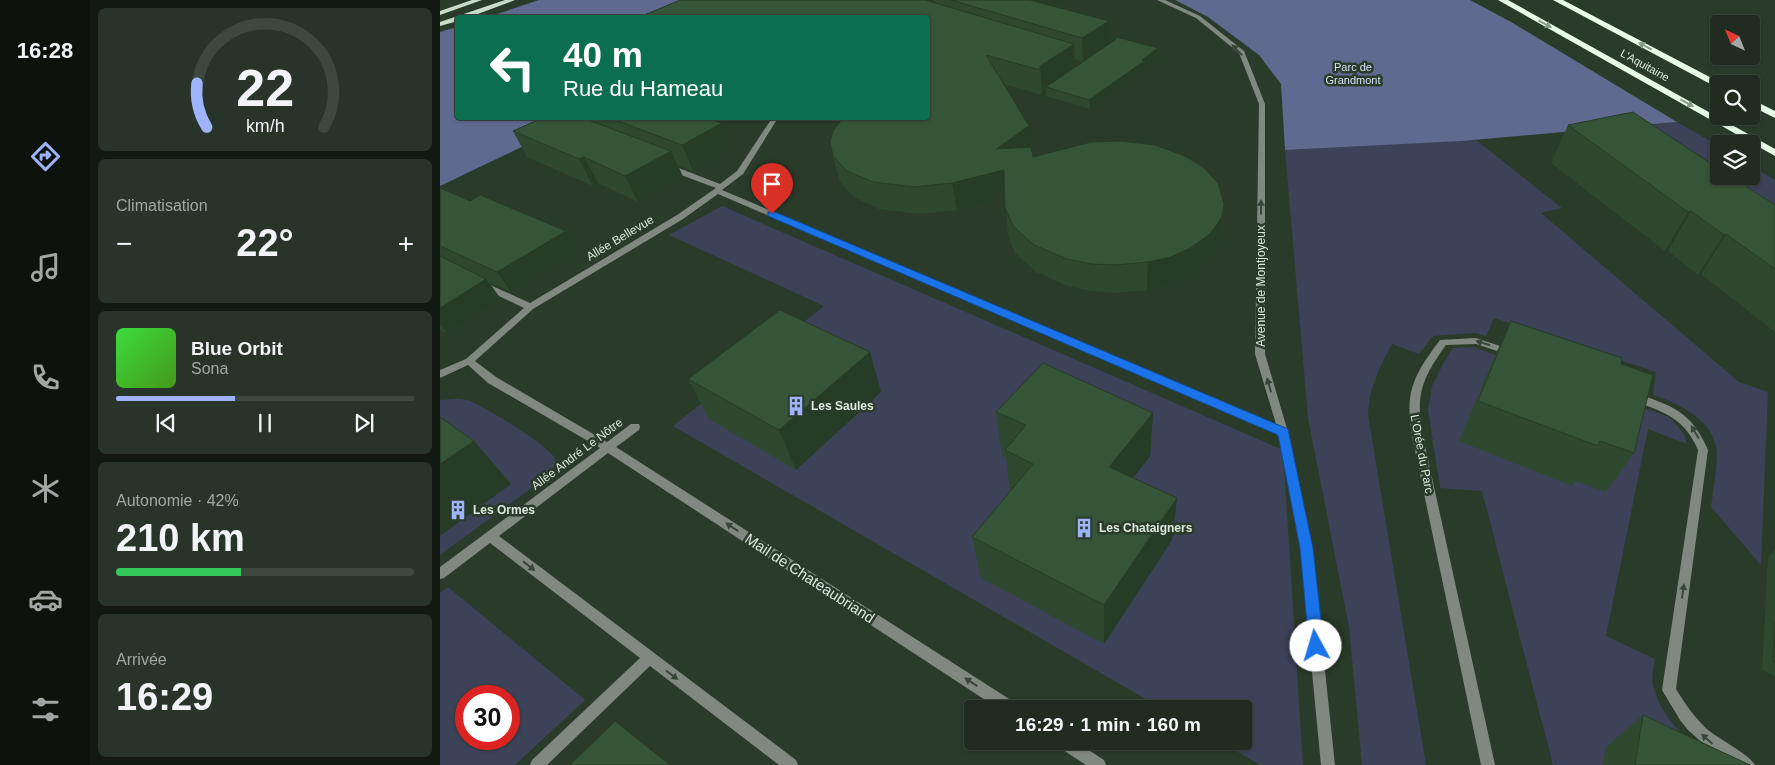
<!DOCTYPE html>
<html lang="fr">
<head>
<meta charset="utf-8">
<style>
	body { margin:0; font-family:Arial,sans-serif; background:#283429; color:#f1f3f6; height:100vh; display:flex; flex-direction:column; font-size:19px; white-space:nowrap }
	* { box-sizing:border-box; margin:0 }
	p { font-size:16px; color:#a2a7a5 }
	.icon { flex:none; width:28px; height:28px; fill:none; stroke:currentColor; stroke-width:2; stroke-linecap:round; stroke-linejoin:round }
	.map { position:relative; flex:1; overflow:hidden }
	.panel { display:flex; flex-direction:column; gap:8px; padding:8px; background:#121812; width:350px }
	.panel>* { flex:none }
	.guide { position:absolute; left:15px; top:15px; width:475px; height:105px; border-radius:5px; box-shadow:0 1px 4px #0004,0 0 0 1px #3d483e; background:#0b6e4f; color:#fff; overflow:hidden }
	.needle { width:32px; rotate:317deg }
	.fabs { position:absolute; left:1270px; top:15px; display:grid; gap:10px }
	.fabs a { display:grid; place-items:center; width:50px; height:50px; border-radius:5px; background:#202c20; box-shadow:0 1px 4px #0004,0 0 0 1px #3d483e; font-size:25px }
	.speed { position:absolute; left:15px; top:685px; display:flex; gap:10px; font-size:25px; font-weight:700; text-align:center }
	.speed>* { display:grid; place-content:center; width:65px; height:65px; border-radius:50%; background:#202c20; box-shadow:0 1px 4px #0004,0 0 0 1px #3d483e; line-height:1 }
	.speed .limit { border:8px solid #d22; background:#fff; color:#111 }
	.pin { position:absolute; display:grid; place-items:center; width:42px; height:42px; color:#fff; margin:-51px -21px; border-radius:50% 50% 50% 0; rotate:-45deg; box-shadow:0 0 5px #0007 }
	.pin .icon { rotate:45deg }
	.me { position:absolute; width:55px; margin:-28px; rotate:354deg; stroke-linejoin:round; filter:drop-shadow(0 0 4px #0008) }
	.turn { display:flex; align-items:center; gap:18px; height:105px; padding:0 25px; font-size:22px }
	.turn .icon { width:65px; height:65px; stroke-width:2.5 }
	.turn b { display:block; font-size:35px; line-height:42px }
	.big { font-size:38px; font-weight:700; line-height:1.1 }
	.panel .tile { flex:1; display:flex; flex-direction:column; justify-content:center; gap:8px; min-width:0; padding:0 18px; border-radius:8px; background:#283429 }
	.panel .dial { align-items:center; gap:0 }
	.dial svg { height:130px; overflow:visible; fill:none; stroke:#3d483e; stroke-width:7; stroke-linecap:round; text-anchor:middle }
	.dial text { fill:#f1f3f6; stroke:none }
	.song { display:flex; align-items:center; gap:15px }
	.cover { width:60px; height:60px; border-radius:8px; background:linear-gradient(135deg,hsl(120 70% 55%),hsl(100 70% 35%)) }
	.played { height:5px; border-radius:2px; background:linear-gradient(90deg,#9fb3fd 40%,#3d483e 40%) }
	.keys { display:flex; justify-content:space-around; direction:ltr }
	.heat { display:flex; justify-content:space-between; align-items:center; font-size:28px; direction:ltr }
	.charge { height:8px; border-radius:4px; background:linear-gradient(90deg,#34c759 42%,#3d483e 0) }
	.trip { position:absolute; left:524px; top:700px; width:288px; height:50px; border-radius:5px; background:#202c20; box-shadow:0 1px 4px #0004,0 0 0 1px #3d483e; font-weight:700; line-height:50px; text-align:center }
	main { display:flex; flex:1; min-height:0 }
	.tab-bar { display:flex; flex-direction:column; width:90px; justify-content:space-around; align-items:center; background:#0d120d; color:#a2a7a5 }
	.tab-bar .icon { width:35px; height:35px }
	.tab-bar .selected { color:#9fb3fd }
	.tab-bar b { font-size:22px; color:#f1f3f6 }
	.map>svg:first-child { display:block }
	.green { fill:#3c4258; fill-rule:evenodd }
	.forest { fill:#606a90 }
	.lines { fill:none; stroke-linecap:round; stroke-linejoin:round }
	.street { fill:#808980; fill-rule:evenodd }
	.primary { fill:#c9dbc9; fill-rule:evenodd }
	.highway { fill:#e6fce6; fill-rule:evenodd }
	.wall { fill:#2e4930; fill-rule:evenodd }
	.shaded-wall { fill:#263c27 }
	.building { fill:#365538; stroke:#263c27 }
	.oneway { fill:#889c88 }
	.oneway2 { fill:#374737 }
	.route { fill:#1a73e8; stroke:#114b97 }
	.labels { text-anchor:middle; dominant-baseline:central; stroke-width:5; stroke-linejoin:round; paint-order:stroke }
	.far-street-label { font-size:11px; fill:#dde8dd; stroke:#2a3b2a }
	.far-park-label { font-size:11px; fill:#d8e0fa; stroke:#2a3b2a }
	.street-label { font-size:12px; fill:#dde8dd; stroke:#2a3b2a }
	.poi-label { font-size:12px; font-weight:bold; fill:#dde8dd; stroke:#2a3b2a; text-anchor:start }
	.near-street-label { font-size:15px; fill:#dde8dd; stroke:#2a3b2a }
</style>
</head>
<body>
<main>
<nav class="tab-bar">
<b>16:28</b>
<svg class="icon selected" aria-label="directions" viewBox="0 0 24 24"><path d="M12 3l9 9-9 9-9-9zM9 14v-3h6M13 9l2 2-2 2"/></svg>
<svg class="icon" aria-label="music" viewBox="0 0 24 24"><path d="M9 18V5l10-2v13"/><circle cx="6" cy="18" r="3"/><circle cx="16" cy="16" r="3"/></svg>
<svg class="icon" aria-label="phone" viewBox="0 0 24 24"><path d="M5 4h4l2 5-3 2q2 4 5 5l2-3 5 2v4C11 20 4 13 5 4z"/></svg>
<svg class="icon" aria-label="climate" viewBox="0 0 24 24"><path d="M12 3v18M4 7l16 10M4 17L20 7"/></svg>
<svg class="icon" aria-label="car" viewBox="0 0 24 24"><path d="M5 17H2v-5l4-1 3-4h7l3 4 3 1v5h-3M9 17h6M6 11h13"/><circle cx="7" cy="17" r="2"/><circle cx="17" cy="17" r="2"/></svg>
<svg class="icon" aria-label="filters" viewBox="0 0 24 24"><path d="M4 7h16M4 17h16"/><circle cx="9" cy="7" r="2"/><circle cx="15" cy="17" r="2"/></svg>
</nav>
<section class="panel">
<div class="tile dial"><svg viewBox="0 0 100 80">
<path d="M14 69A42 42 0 1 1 86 69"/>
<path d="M14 69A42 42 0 0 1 8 42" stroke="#9fb3fd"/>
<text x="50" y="56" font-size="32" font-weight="700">22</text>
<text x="50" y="72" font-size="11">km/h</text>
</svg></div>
<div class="tile"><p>Climatisation</p>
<div class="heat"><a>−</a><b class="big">22°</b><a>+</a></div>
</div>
<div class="tile">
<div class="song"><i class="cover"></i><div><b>Blue Orbit</b><p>Sona</p></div></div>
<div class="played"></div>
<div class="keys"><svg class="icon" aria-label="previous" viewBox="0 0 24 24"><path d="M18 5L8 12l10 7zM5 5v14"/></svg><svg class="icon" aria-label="pause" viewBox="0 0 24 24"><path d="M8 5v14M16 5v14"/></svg><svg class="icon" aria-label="next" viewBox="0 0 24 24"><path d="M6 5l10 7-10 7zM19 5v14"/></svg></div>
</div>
<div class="tile"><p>Autonomie · 42%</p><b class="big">210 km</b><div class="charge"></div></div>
<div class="tile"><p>Arrivée</p><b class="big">16:29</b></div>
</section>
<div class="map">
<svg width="1335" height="765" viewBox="0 0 1335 765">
	<rect width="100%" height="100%" fill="#2a3b2a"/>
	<path class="green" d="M1237,122L1279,146V175L1205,126Z
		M1036,140L1122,208L1101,213L1299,382L1328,392L1321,565L1271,507C1273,492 1279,459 1276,446C1270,418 1238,403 1213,395L1216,372L1054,318L1046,336L1036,333L993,336L979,354L952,344C938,371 930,385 928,415L986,765H922L909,627L868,418L845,150Z
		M1311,166L1335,180V212L1281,176H1311Z
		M282,206L843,450L863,765H820L779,741H802V709H723L233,426L384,306L229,235Z
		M1033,347L1229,417L1244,434L1247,444L1208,429L1166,636L1215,659C1214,667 1211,678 1213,686C1222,720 1252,747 1281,765H1113L1042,491L1000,488L988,410L992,386L1003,364L1013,348Z
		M16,399C21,399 27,399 32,402C53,412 102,441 116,459L112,473L0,555V400Z
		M8,587L145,700L75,765H0V593ZM69,696V739H26V696Z"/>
	<path class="forest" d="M99,0H268L220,17L45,18Z
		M735,0H1030L1071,22L1237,122L1022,141L845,150L841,84L819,55L768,17Z
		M17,27L18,118H142L0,186V32Z"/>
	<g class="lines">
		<path class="street" d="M717,0H725L760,16L804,51L825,104V354L848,432L872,548L895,765H881L860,548L838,434L278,194L243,219L93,309L35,361L56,377L167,442L191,424H199L200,427L199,430L176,447L577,704L579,709H559L168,453L59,536L356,760L358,765H339L210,666L107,765H90L92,760L200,658L50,543L4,578L0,579V567L160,448L48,383L28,365L0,378V370L26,359L84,308L40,287L39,285L40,283H46L90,303L237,215L276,188L225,169V165H231L280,184L297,171L332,118H338L303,174L282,190L836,424L815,354L819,104L799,53L756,18Z
			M1036,338L1072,350L1074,352L1069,355L1036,344L1006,345C980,381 975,397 984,441L1055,765H1041L973,441C964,394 972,377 1000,340Z
			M1194,393C1232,405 1252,412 1268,450L1236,689C1245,704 1255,718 1268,730C1278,738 1311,756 1315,765H1294L1267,747L1248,730L1240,720L1222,690L1258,450C1244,417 1222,411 1190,400L1189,397Z
			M615,741H635L664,760L666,765H646L617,746Z"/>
		<path class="primary" d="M32,0H42L0,15V11Z
			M65,0H75L27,18H18V21L0,26V22Z"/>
		<path class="highway" d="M1058,0H1068L1335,149V156Z
			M1113,0H1123L1283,84H1279V88L1276,87Z
			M1311,99L1335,111V118L1311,106Z"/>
	</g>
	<path class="wall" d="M240,0H628L613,6L669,44L718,57L703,68V70L650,109L606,96V88L602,90V95L564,84L591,147L593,157L784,204L778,244L767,261L748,275L729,284L707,290L675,293L651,291L628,286L596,272L575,253L568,236L565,197L517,210L479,214L439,209L414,197L400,182L393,156L488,118ZM635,59L642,62L635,67Z
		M102,118H266L291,149L253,171L238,165L243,177L198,202L158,183L153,186L87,157L73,131Z
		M1128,125L1335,205V332L1261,274L1258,275L1228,251H1225L1111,163Z
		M0,188L30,201L126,231L137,251L71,292L49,282L60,298L7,333L0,330Z
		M1071,321L1181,364L1194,453L1166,492L1135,481L1132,486L1019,441L1052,362Z
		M248,379L441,392L356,470L269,419Z
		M556,412L713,413L710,456L693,478L737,498L732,540L664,644L541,578L532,537L570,491L566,457L562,456Z
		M1335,550V676L1322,670L1328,557Z
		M1203,715L1310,765H1163L1166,747Z"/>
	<path class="shaded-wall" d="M483,0H493L495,9Z
		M577,0H628L579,20Z
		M669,21V44L643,62L642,38Z
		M634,44L635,68L602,90V95L600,66Z
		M718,48V57L703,68V70L650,109L649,100Z
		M282,123L291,149L253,171L242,145Z
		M589,126L591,152L566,197L517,210L512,183L556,149Z
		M231,151L243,177L198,202L185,176Z
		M144,157L158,183L153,186L139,159Z
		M784,204L778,244L767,261L748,275L729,284L707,290L708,262Z
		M1251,211L1228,251H1225L1248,212Z
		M126,231L137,251L71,292L57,272Z
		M1286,234L1261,274L1258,275L1284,235Z
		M46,279L60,298L7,333L0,324V308Z
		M430,352L441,392L356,470L339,430Z
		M713,413L710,456L669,509V467Z
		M34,441L71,484L0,536V464Z
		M737,498L732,540L664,644V605Z"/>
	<path class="building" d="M240,0H485L634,44L600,66V70L546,55L589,126L556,149L591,147L593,157L651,142L681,141L715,145L745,156L764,168L778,183L784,204L782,217L770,234L750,248L731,257L708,262L675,265L651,264L627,259L594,245L573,226L565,208L564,170L512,183L474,187L433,182L407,171L393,156L390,142L393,131L403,118H488V18H197Z
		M511,0H590L669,21L642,38Z
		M676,37L718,48L702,60L704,61L649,100L606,87L675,40Z
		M1193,112L1279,169V176H1290L1335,205V269L1286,234L1284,235L1251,211L1248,212L1128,125Z
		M102,118H143L231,151L185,176L144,157L139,159L73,131Z
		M170,118H266L282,123L242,145Z
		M0,188L30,201L40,195L126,231L57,272L0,246Z
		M0,256L46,279L0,308Z
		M340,310L430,352L339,430L248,379Z
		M1071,321L1182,358L1181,364L1213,375L1194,453L1160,441L1158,446L1038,401Z
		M603,363L713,413L669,467L737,498L664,605L532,537L593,464L565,450L586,425L556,412Z
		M0,417L34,441L0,464Z
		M1335,623V662L1333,661Z
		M1203,715L1310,765H1195Z
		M175,721L230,765H130Z"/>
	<defs><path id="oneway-solid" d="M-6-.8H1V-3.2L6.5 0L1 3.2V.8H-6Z" transform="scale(1.25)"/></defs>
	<g class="oneway">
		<use href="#oneway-solid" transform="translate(1105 24) rotate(29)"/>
		<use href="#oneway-solid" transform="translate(1205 46) rotate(-152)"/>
		<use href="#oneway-solid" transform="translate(1247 103) rotate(29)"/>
	</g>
	<g class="oneway2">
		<use href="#oneway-solid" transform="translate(797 50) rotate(-134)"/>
		<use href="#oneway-solid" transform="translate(821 207) rotate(-90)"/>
		<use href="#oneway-solid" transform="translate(1043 343) rotate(-162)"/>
		<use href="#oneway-solid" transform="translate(829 385) rotate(-106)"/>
		<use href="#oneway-solid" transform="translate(1255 432) rotate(-121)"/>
		<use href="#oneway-solid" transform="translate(292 527) rotate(-147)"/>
		<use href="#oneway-solid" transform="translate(89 566) rotate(38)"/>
		<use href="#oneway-solid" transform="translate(1243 591) rotate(-82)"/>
		<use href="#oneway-solid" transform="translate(232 675) rotate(37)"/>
		<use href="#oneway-solid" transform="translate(531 682) rotate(-147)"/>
		<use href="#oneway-solid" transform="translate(1267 739) rotate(-138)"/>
	</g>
	<path class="route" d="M328,212H335L848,429L873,548L884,646L882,651L876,653L871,651L869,646L860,548L838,435L328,216Z"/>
	<defs>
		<symbol id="building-bare" viewBox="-9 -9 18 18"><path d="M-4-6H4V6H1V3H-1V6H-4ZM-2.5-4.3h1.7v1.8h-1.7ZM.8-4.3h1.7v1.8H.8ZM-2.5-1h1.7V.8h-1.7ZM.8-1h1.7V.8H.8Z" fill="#9fb3fd" stroke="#2a3b2a" stroke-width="2.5" paint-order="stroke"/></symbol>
	</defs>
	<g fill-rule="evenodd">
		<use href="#building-bare" x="342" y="392" width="28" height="28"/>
		<use href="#building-bare" x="4" y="496" width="28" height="28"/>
		<use href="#building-bare" x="630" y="514" width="28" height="28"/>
	</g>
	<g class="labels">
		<g class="far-street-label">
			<text transform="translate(1205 65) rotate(29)">L'Aquitaine</text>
		</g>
		<g class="far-park-label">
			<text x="913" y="67">Parc de<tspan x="913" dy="13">Grandmont</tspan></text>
		</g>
		<g class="street-label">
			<text transform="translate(180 238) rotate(-31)">Allée Bellevue</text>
			<text transform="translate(821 286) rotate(-90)">Avenue de Montjoyeux</text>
			<text transform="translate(137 454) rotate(-37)">Allée André Le Nôtre</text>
			<text transform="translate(982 454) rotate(79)">L'Orée du Parc</text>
		</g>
		<g class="poi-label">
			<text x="371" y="406">Les Saules</text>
			<text x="33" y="510">Les Ormes</text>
			<text x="659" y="528">Les Chataigners</text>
		</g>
		<g class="near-street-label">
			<text transform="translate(370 578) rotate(33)">Mail de Chateaubriand</text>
		</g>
	</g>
</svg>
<div class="fabs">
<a><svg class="needle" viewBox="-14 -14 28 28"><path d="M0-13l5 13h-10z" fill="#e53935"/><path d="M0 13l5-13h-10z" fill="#a2a7a5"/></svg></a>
<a><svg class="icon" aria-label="search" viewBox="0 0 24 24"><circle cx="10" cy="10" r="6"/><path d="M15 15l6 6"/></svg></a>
<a><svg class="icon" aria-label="layers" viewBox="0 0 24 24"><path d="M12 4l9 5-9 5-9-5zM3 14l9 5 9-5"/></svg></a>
</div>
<div class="speed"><div class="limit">30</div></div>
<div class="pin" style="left:332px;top:214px;background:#d93025"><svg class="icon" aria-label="arrive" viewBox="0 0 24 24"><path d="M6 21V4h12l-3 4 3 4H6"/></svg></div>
<svg class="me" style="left:876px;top:646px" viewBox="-20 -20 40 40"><circle r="19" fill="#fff"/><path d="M0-13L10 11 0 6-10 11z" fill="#1a73e8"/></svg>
<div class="trip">16:29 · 1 min · 160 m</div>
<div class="guide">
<div class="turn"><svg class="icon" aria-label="left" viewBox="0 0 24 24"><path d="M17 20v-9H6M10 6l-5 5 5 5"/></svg><div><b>40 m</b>Rue du Hameau</div></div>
</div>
</div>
</main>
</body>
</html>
